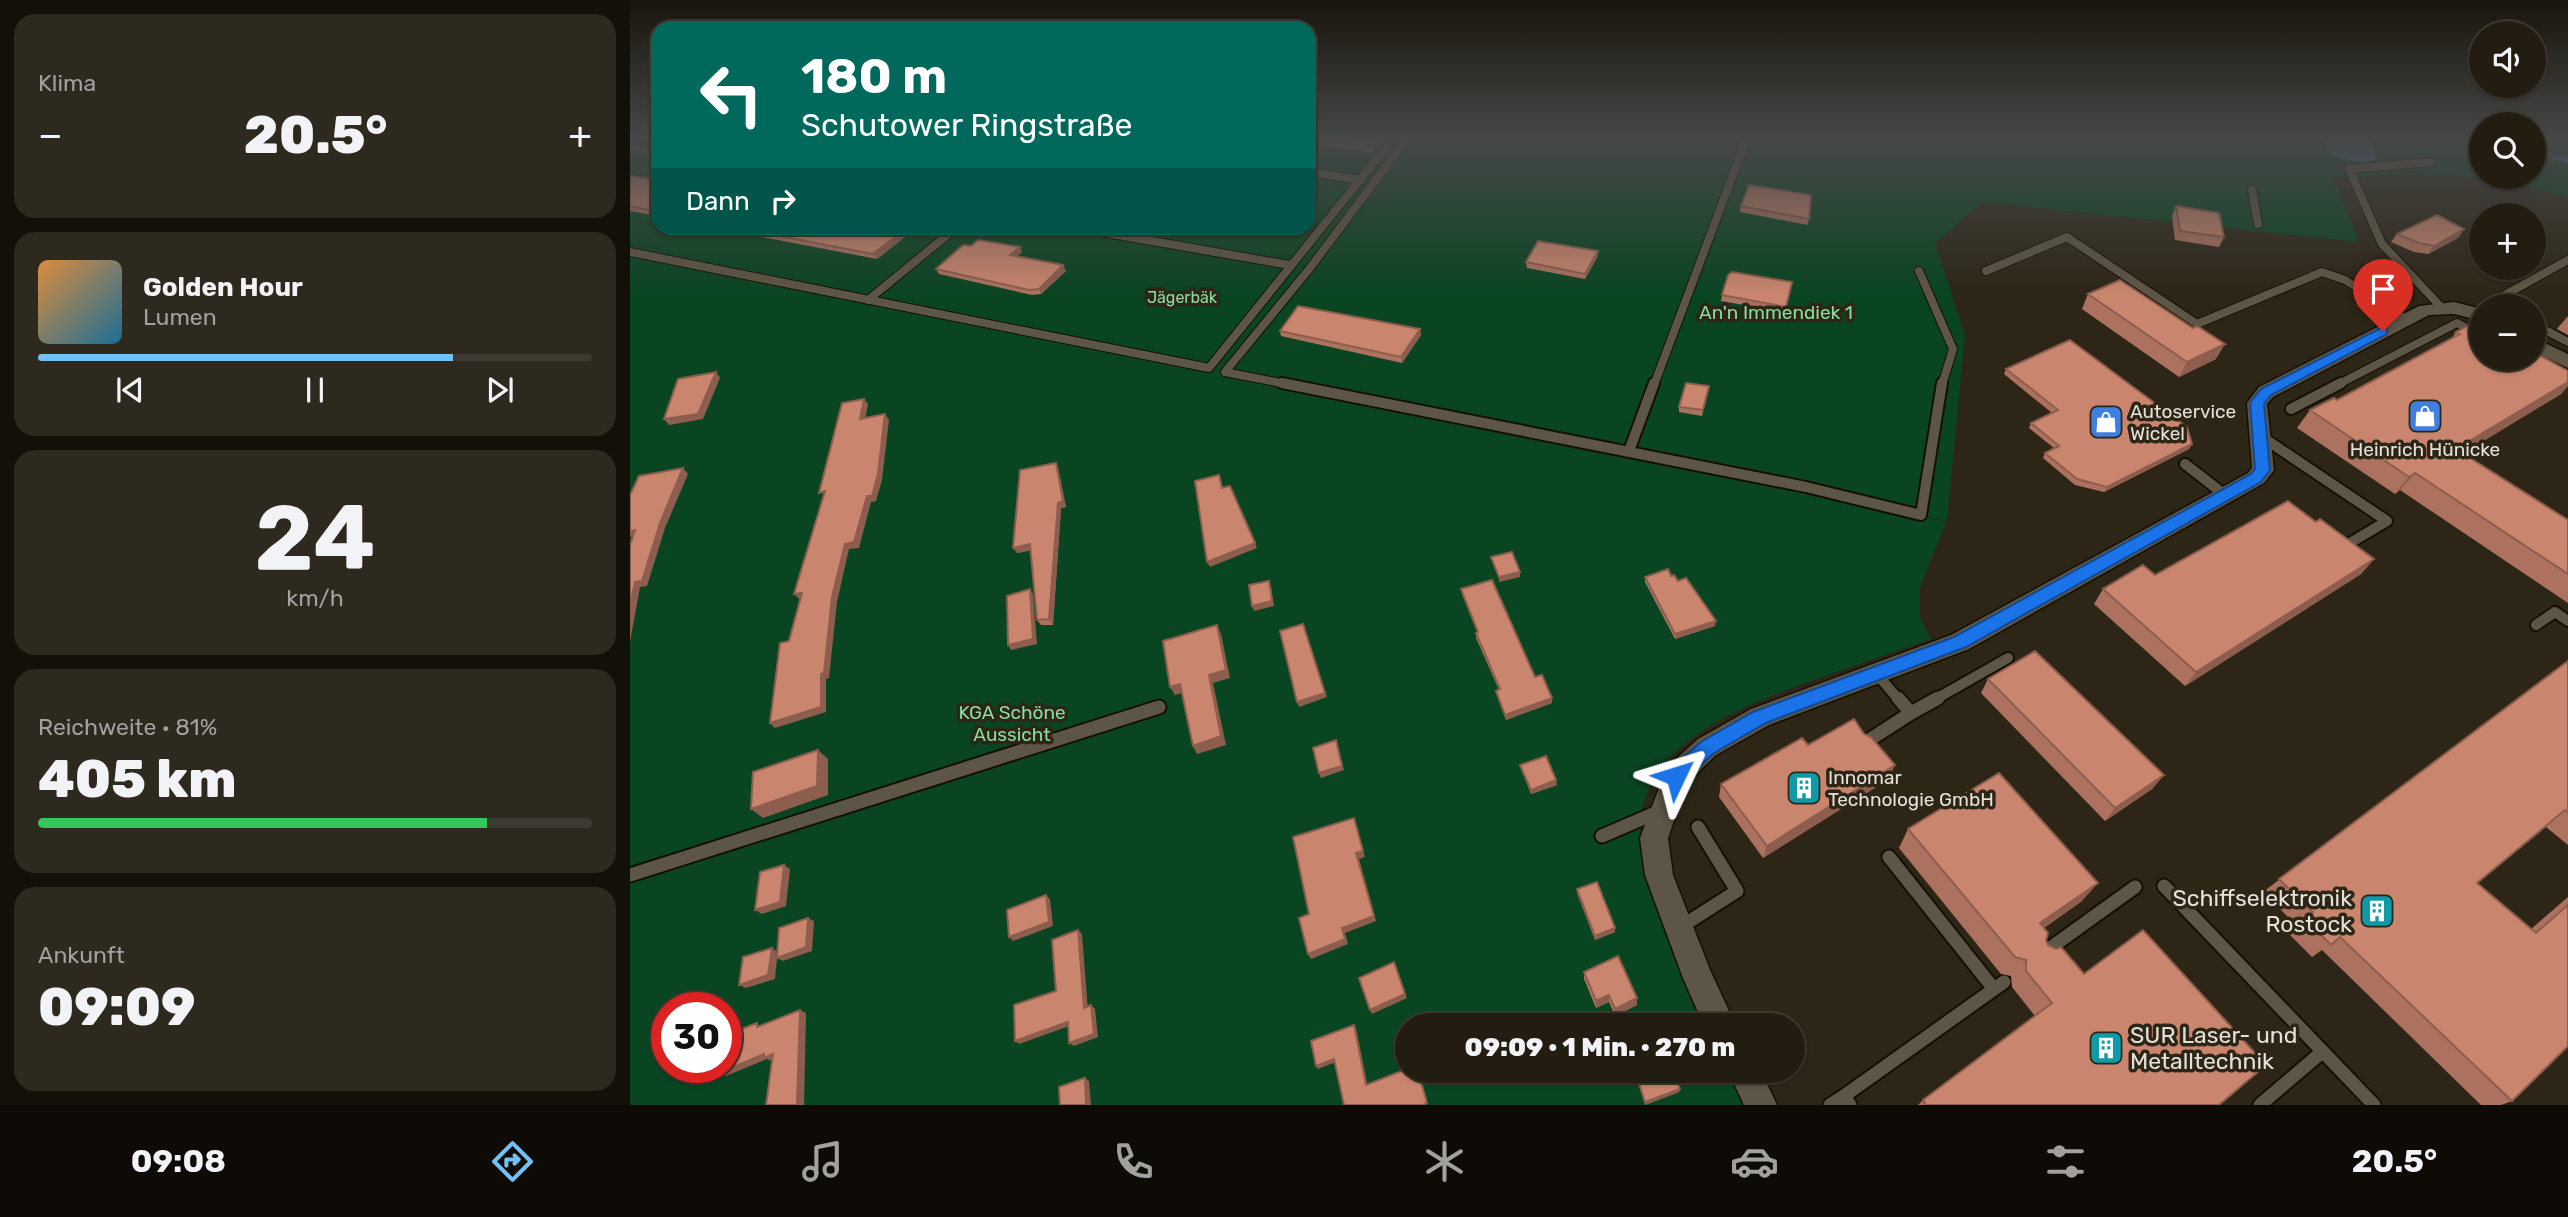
<!DOCTYPE html>
<html lang="de">
<head>
<meta charset="utf-8">
<style>
	body { margin:0; font-family:Rubik,sans-serif; background:#2e291f; color:#f1f3f6; height:100vh; display:flex; flex-direction:column; font-size:26px; white-space:nowrap }
	* { box-sizing:border-box; margin:0 }
	p { font-size:23px; color:#a2a19f }
	.icon { flex:none; width:38px; height:38px; fill:none; stroke:currentColor; stroke-width:2; stroke-linecap:round; stroke-linejoin:round }
	.map { position:relative; flex:1; overflow:hidden }
	.side { display:flex; flex-direction:column; gap:14px; padding:14px; background:#130f09; width:630px }
	.side>* { flex:none }
	.hud { position:absolute; left:21px; top:21px; width:665px; height:214px; border-radius:21px; box-shadow:0 2px 5px #0004,0 0 0 2px #3f3a31; background:#00695c; color:#fff; overflow:hidden }
	.buttons { position:absolute; left:1839px; top:21px; display:grid; gap:14px }
	.buttons a { display:grid; place-items:center; width:77px; height:77px; border-radius:50%; background:#221c11; box-shadow:0 2px 5px #0004,0 0 0 2px #3f3a31; font-size:35px }
	.speed { position:absolute; left:21px; top:992px; display:flex; gap:14px; font-size:35px; font-weight:700; text-align:center }
	.speed>* { display:grid; place-content:center; width:91px; height:91px; border-radius:50%; background:#221c11; box-shadow:0 2px 5px #0004,0 0 0 2px #3f3a31; line-height:1 }
	.speed .limit { border:10px solid #d22; background:#fff; color:#111 }
	.pin { position:absolute; display:grid; place-items:center; width:60px; height:60px; color:#fff; margin:-72px -30px; border-radius:50% 50% 50% 0; rotate:-45deg; box-shadow:0 0 7px #0007 }
	.pin .icon { rotate:45deg }
	.me { position:absolute; width:77px; margin:-38px; rotate:49deg; stroke-linejoin:round; filter:drop-shadow(0 0 5px #0008) }
	.turn { display:flex; align-items:center; gap:24px; height:147px; padding:0 35px; font-size:32px }
	.turn .icon { width:91px; height:91px; stroke-width:2.5 }
	.turn b { display:block; font-size:49px; line-height:60px }
	.then { display:flex; align-items:center; height:66px; padding:0 35px; background:#0003; gap:14px; font-size:26px }
	.big { font-size:52px; font-weight:800; line-height:1.1 }
	.side .card { flex:1; display:flex; flex-direction:column; justify-content:center; gap:10px; min-width:0; padding:0 24px; border-radius:21px; background:#2e291f }
	.side .dial { align-items:center; gap:0 }
	.dial b { font-size:91px; line-height:1 }
	.song { display:flex; align-items:center; gap:21px }
	.cover { width:84px; height:84px; border-radius:10px; background:linear-gradient(135deg,hsl(30 70% 55%),hsl(200 70% 35%)) }
	.played { height:7px; border-radius:4px; background:linear-gradient(90deg,#71c1f5 75%,#3f3a31 75%) }
	.keys { display:flex; justify-content:space-around; direction:ltr }
	.heat { display:flex; justify-content:space-between; align-items:center; font-size:38px; direction:ltr }
	.charge { height:10px; border-radius:5px; background:linear-gradient(90deg,#34c759 81%,#3f3a31 0) }
	.trip { position:absolute; left:765px; top:1013px; width:410px; height:70px; border-radius:35px; background:#221c11; box-shadow:0 2px 5px #0004,0 0 0 2px #3f3a31; font-weight:800; line-height:70px; text-align:center }
	.tab-bar { display:flex; height:112px; justify-content:space-around; align-items:center; background:#0e0b07; color:#a2a19f }
	.tab-bar .icon { width:49px; height:49px }
	.tab-bar .current { color:#71c1f5 }
	.tab-bar b { font-size:32px; color:#f1f3f6 }
	main { display:flex; flex:1; min-height:0 }
	.map>svg:first-child { display:block }
	.green { fill:#0a4522; fill-rule:evenodd }
	.water { fill:#476fa1 }
	.lines { fill:none; stroke-linecap:round; stroke-linejoin:round }
	.stream { stroke:#476fa1; stroke-width:6 }
	.service-far2-casing { stroke:#150f03; stroke-width:10 }
	.service-far1-casing { stroke:#150f03; stroke-width:14 }
	.service-casing { stroke:#150f03; stroke-width:17 }
	.minor-casing { stroke:#150f03; stroke-width:3 }
	.service-far2 { stroke:#5d5545; stroke-width:8 }
	.service-far1 { stroke:#5d5545; stroke-width:10 }
	.service { stroke:#5d5545; stroke-width:13 }
	.minor { fill:#5d5545; fill-rule:evenodd }
	.wall { fill:#ad725f }
	.shaded-wall { fill:#8d5d4d }
	.building { fill:#c9856e; stroke:#8d5d4d; stroke-width:2 }
	.route { fill:#1a73e8; stroke:#114b97; stroke-width:2 }
	.labels { text-anchor:middle; dominant-baseline:central; stroke-width:7; stroke-linejoin:round; paint-order:stroke }
	.far-park-label { font-size:16px; fill:#87dda0; stroke:#2d2617 }
	.park-label { font-size:19px; fill:#87dda0; stroke:#2d2617 }
	.poi-label { font-size:19px; fill:#e6e1d7; stroke:#2d2617; text-anchor:start }
	.near-poi-label { font-size:23px; fill:#e6e1d7; stroke:#2d2617; text-anchor:end }
</style>
</head>
<body>
<main>
<section class="side">
<div class="card"><p>Klima</p>
<div class="heat"><a>−</a><b class="big">20.5°</b><a>+</a></div>
</div>
<div class="card">
<div class="song"><i class="cover"></i><div><b>Golden Hour</b><p>Lumen</p></div></div>
<div class="played"></div>
<div class="keys"><svg class="icon" aria-label="previous" viewBox="0 0 24 24"><path d="M18 5L8 12l10 7zM5 5v14"/></svg><svg class="icon" aria-label="pause" viewBox="0 0 24 24"><path d="M8 5v14M16 5v14"/></svg><svg class="icon" aria-label="next" viewBox="0 0 24 24"><path d="M6 5l10 7-10 7zM19 5v14"/></svg></div>
</div>
<div class="card dial"><b>24</b><p>km/h</p></div>
<div class="card"><p>Reichweite · 81%</p><b class="big">405 km</b><div class="charge"></div></div>
<div class="card"><p>Ankunft</p><b class="big">09:09</b></div>
</section>
<div class="map">
<svg width="1938" height="1105" viewBox="0 0 1938 1105">
	<rect width="100%" height="100%" fill="#2d2617"/>
	<path class="green" d="M0,140H28V228H679V140H1851L1852,177H1904V140H1938V197L1857,178L1769,173L1733,178L1702,176L1729,242L1353,202L1305,243L1335,335L1317,521L1226,504L1316,522L1290,587V618L1301,639C1266,651 1231,664 1195,676C1120,703 998,743 1011,846C1019,906 1054,969 1078,1025L777,1026V1071H1099L1116,1105H0ZM37,1008H96V1068H37Z"/>
	<path class="water" d="M1694,140H1740L1747,159C1731,164 1716,161 1700,154Z"/>
	<g class="lines">
		<path class="stream" d="M1904,150L1938,161"/>
		<defs>
			<path id="service-far2" d="M0,148L28,153
				M1800,162L1719,169L1752,244L1811,307
				M679,172L731,180
				M1622,190L1628,224
				M448,228L659,265
				M0,252L579,368L762,140
				M1289,271L1323,349L1312,385
				M1356,271L1437,237L1567,324L1692,272L1715,280L1776,319
				M238,300L326,228
				M1855,306L1938,260
				M1904,324L1938,342
				M661,385L595,372L680,268L776,140
				M1024,385L1116,140
				M1707,385L1827,323L1852,336"/>
			<path id="service-far1" d="M652,383L1176,487L1291,515L1312,383
				M1661,409L1711,383
				M1632,437L1757,521L1715,546
				M999,451L1024,383
				M1555,464L1595,495
				M1906,625L1925,612L1938,621
				M1246,673L1269,700
				M1304,700L1378,658"/>
			<path id="service" d="M1268,698L1281,713L1308,698
				M1236,742L1281,713
				M972,836L1030,811
				M1259,857L1364,989
				M0,875L529,707
				M1534,886L1744,1105
				M1049,928L1107,891L1068,827
				M1412,954L1505,887
				M1200,1105L1214,1096
				M1220,1105L1214,1096L1374,982
				M1630,1105L1692,1052"/>
			<path id="minor" d="M1824,302L1852,309V321L1824,314L1799,315L1643,397L1637,404L1644,470L1634,483L1339,649L1139,725L1086,755L1057,783L1038,838L1043,875L1080,970L1106,1026H1074L1053,978L1015,875L1010,838L1037,767L1068,739L1121,709L1321,635L1618,473L1622,468L1617,403L1629,387L1789,306Z
				M1904,338L1938,354V368L1904,352Z
				M1098,1071H1131L1147,1105H1114Z"/>
		</defs>
		<use href="#service-far2" class="service-far2-casing"/>
		<use href="#service-far1" class="service-far1-casing"/>
		<use href="#service" class="service-casing"/>
		<use href="#minor" class="minor-casing"/>
		<use href="#service-far2" class="service-far2"/>
		<use href="#service-far1" class="service-far1"/>
		<use href="#service" class="service"/>
		<use href="#minor" class="minor"/>
	</g>
	<path class="wall" d="M679,140H753L743,153L679,144Z
		M0,176L28,180V216L0,211Z
		M1181,195L1178,225L1110,212L1111,206Z
		M1546,206L1594,237L1589,247L1545,240L1542,216Z
		M85,228H256L273,231L276,236L247,259Z
		M1834,229L1828,238L1798,254L1784,252L1761,242L1767,234Z
		M392,252L387,256L436,271L411,294L402,295L309,274L306,269Z
		M968,256L955,279L897,268L896,262Z
		M1162,282L1155,312L1091,301L1092,295Z
		M1458,294L1586,359L1549,377L1452,309Z
		M1938,316V335L1927,329Z
		M790,329L791,335L772,363L651,336L650,331Z
		M1826,332L1938,371V386L1931,394L1833,453L1938,520V603L1770,490L1765,494L1667,428L1680,410L1707,400L1822,338Z
		M1376,369L1562,444L1559,449L1474,492L1445,485L1413,458L1415,453L1424,448L1399,428L1401,423L1422,413L1374,374Z
		M1079,386L1072,416L1049,412V407Z
		M426,463L428,468L436,507L431,508L423,625H411L407,620L401,550L387,553Z
		M1686,522L1744,559L1731,574L1555,686L1464,604L1473,589L1525,575Z
		M1041,576L1048,581L1085,626L1045,639L1015,582V577Z
		M831,589L905,677L922,703L876,720L867,695L866,691L869,690L846,638V633L847,632L832,594Z
		M1938,661V845L1916,827L1847,883L1901,929L1938,897V1046L1882,1101L1871,1105H1851L1692,950L1682,957L1656,931L1665,924L1633,892Z
		M1358,679L1534,775L1522,789L1475,821L1351,693Z
		M1178,745L1259,779L1133,858L1089,797L1091,784Z
		M890,765L927,785L901,794L891,769Z
		M1278,829L1452,901L1414,928L1418,945L1454,974L1589,1105H1288L1293,1100L1405,1016L1382,987L1381,976L1371,974L1269,848Z
		M947,889L985,928V932L965,940L947,893Z
		M954,972L1007,998V1005L985,1016L979,1002L966,1008L954,979Z
		M1005,1071L1050,1089L1049,1092L1015,1105Z"/>
	<path class="shaded-wall" d="M748,140H753L743,153L742,148Z
		M1834,229L1828,238L1798,254L1804,246Z
		M273,231L276,236L247,259L243,254Z
		M390,247L392,252L383,260L380,255Z
		M968,251V256L955,279V274Z
		M433,265L436,271L411,294L409,289Z
		M790,329L791,335L772,363L771,357Z
		M1595,344L1586,359L1549,377L1557,362Z
		M86,372L90,378L73,419L39,425L34,419Z
		M1938,382V386L1931,394L1811,467L1826,449Z
		M234,399L238,404L234,425L230,419Z
		M255,414L259,420L252,480L246,501L241,502L229,548L219,549L207,602L199,678L196,679V712L145,728L140,723L191,674L202,597L215,544Z
		M1562,444L1559,449L1474,492L1477,487Z
		M426,463L428,468L436,507L431,508L423,625L419,619Z
		M53,468L58,474L35,528L17,586L10,587L0,642V605L5,582Z
		M1785,473L1770,490L1765,494L1779,477Z
		M5,530L10,535L0,537V531Z
		M625,543L627,548L580,567L577,562Z
		M400,544L403,550L387,553L383,548Z
		M1744,559L1731,574L1555,686L1566,672Z
		M890,572V577L869,582V577Z
		M639,581L641,586L644,606L624,611L622,606Z
		M400,589L403,594L407,644L381,650L378,645Z
		M172,593L177,598L169,599L164,594Z
		M1086,621L1085,626L1045,639V634Z
		M673,624L697,697L669,707L667,702Z
		M587,625L591,634L600,678L583,683L596,745L567,754L563,746L579,675Z
		M550,684L555,692L545,695L540,687Z
		M922,698V703L876,720L875,715Z
		M706,740L714,770L691,778L689,773Z
		M188,750L198,759V795L133,818L121,809Z
		M1265,765L1259,779L1133,858L1137,846Z
		M1534,775L1522,789L1475,821L1485,808Z
		M926,780L927,785L901,794V790Z
		M724,818L735,857L729,859L746,921L715,933L718,944L681,959L678,954L712,928L726,853Z
		M154,865L160,869L156,906L132,914L125,910Z
		M1468,883L1452,901L1395,940L1410,923Z
		M416,895L420,899L423,926L383,941L379,937Z
		M178,918L184,921L182,951L153,961L147,958L145,979L116,988L109,985L142,948L148,952Z
		M985,928V932L965,940V936Z
		M448,930L452,934L458,1011L454,1008Z
		M764,962L777,998L742,1014L740,1010Z
		M979,995V1002L966,1008V1001Z
		M1007,998V1005L985,1016V1009Z
		M461,1005L465,1009L468,1037L444,1046L439,1043Z
		M170,1010L176,1013L174,1105H167Z
		M438,1022L442,1025L389,1044L385,1041Z
		M724,1025L726,1028L738,1088L736,1085Z
		M134,1054H143L150,1057L141,1061L137,1059L96,1076L89,1073Z
		M704,1059L706,1062L688,1069L686,1066Z
		M455,1078L459,1081L461,1105H456Z
		M1050,1089L1049,1092L1015,1105V1102Z"/>
	<path class="building" d="M691,140H748L742,148Z
		M0,176L28,180V212L0,206Z
		M1119,185L1181,195L1179,219L1111,206Z
		M1546,206L1589,213L1594,237L1550,231Z
		M1807,215L1834,229L1804,246L1789,243L1767,234Z
		M108,228H256L273,231L243,254Z
		M348,240L390,247L380,255L433,265L409,289L399,290L306,269L333,245L341,246Z
		M908,241L968,251L955,274L896,262Z
		M1102,272L1162,282L1156,307L1092,295L1098,275Z
		M1490,280L1563,328L1567,326L1595,344L1557,362L1458,294Z
		M668,306L790,329L771,357L650,331Z
		M1847,321L1852,323V359H1904V352L1938,371V382L1826,449L1938,520V574L1785,473L1779,477L1680,410L1704,398L1707,400L1830,334L1826,332Z
		M1440,340L1557,427L1562,444L1477,487L1447,479L1415,453L1429,446L1401,423L1428,410L1376,369Z
		M86,372L68,414L34,419L48,379Z
		M1056,383L1079,386L1073,410L1049,407Z
		M234,399L230,419L255,414L248,474L242,496H237L224,542L215,544L202,597L194,673L191,674V707L140,723L150,643L159,641L172,593L164,594L195,491L189,493L212,403Z
		M426,463L433,501L428,503L419,619L407,620L400,544L383,548L390,470Z
		M53,468L30,523L12,581L5,582L0,605V545L5,530L0,531V495L9,476Z
		M589,475L592,488L600,486L625,543L577,562L565,481Z
		M1658,501L1686,522L1690,519L1744,559L1566,672L1473,589L1513,565L1525,575Z
		M882,552L890,572L869,577L861,557Z
		M1038,569L1041,576L1044,575L1048,581L1056,578L1086,621L1045,634L1015,577Z
		M862,580L905,677L912,675L922,698L875,715L866,691L870,689L846,633L848,632L831,589Z
		M639,581L642,601L622,606L619,585Z
		M400,589L403,639L378,645L377,596Z
		M673,624L695,693L667,702L650,631Z
		M587,625L596,670L579,675L591,736L563,746L550,684L540,687L533,641Z
		M1405,651L1534,775L1485,808L1358,679Z
		M1938,661V812L1935,810L1847,883L1906,933L1938,905V1046L1882,1101L1710,937L1701,945L1674,918L1683,912L1649,879Z
		M1224,719L1234,734L1241,737L1265,765L1137,846L1091,784L1172,738L1178,745Z
		M706,740L712,766L689,773L683,748Z
		M188,750L187,786L121,809L123,772Z
		M916,756L926,780L901,790L890,765Z
		M1369,773L1468,883L1410,923L1418,933L1416,940L1418,945L1426,949L1431,947L1454,974L1513,930L1636,1065L1589,1105H1296L1293,1100L1422,1003L1396,971V960L1385,957L1278,829Z
		M724,818L733,851L726,853L744,916L712,928L715,939L678,954L669,918L679,914L663,837Z
		M154,865L150,902L125,910L130,872Z
		M967,882L985,928L965,936L947,889Z
		M416,895L419,922L379,937L377,910Z
		M178,918L176,947L147,958L149,928Z
		M448,930L454,1008L461,1005L464,1034L439,1043L438,1022L385,1041L384,1005L426,991L422,940Z
		M142,948L138,975L109,985L113,957Z
		M988,956L1007,998L985,1009L979,995L966,1001L954,972Z
		M764,962L775,994L740,1010L729,978Z
		M170,1010L167,1105H136L143,1054L134,1058V1054L89,1073V1068H96V1035L127,1023V1027Z
		M724,1025L736,1085L777,1069V1071H788L797,1103L793,1105H714L704,1059L686,1066L681,1041Z
		M1005,1071H1043L1050,1089L1015,1102Z
		M455,1078L456,1105H430L429,1087Z"/>
	<linearGradient id="sky" x2="0" y2="1"><stop stop-color="#19150d"/><stop offset="0.47" stop-color="#464747"/><stop offset="1" stop-color="#464747" stop-opacity="0"/></linearGradient>
	<rect width="1938" height="295" fill="url(#sky)"/>
	<path class="route" d="M1753,327L1757,328V334L1641,395L1634,404L1640,470L1631,482L1336,647L1136,723L1084,753L1052,782L1046,784L1039,782L1036,776L1039,770L1071,742L1123,712L1324,637L1621,474L1625,469L1620,403L1631,389Z"/>
	<defs>
		<symbol id="shop-square" viewBox="-11 -11 22 22"><rect x="-9" y="-9" width="18" height="18" rx="4" fill="#3f7fe0" stroke="#2d2617"/><path d="M-5-2.5h2.3a2.7 3.5 0 0 1 5.4 0H5L5.5 6h-11ZM-1.5-2.5h3a1.5 2.3 0 0 0-3 0Z" fill="#fff"/></symbol>
		<symbol id="building-square" viewBox="-11 -11 22 22"><rect x="-9" y="-9" width="18" height="18" rx="4" fill="#0f9aa8" stroke="#2d2617"/><path d="M-4-6H4V6H1V3H-1V6H-4ZM-2.5-4.3h1.7v1.8h-1.7ZM.8-4.3h1.7v1.8H.8ZM-2.5-1h1.7V.8h-1.7ZM.8-1h1.7V.8H.8Z" fill="#fff"/></symbol>
	</defs>
	<g fill-rule="evenodd">
		<use href="#shop-square" x="1776" y="397" width="38" height="38"/>
		<use href="#shop-square" x="1457" y="403" width="38" height="38"/>
		<use href="#building-square" x="1155" y="769" width="38" height="38"/>
		<use href="#building-square" x="1728" y="892" width="38" height="38"/>
		<use href="#building-square" x="1457" y="1029" width="38" height="38"/>
	</g>
	<g class="labels">
		<g class="far-park-label">
			<text x="552" y="297">Jägerbäk</text>
		</g>
		<g class="park-label">
			<text x="1146" y="312">An'n Immendiek 1</text>
			<text x="382" y="712">KGA Schöne<tspan x="382" dy="22">Aussicht</tspan></text>
		</g>
		<g class="poi-label">
			<text x="1500" y="411">Autoservice<tspan x="1500" dy="22">Wickel</tspan></text>
			<text x="1795" y="449" text-anchor="middle">Heinrich Hünicke</text>
			<text x="1198" y="777">Innomar<tspan x="1198" dy="22">Technologie GmbH</tspan></text>
		</g>
		<g class="near-poi-label">
			<text x="1722" y="898">Schiffselektronik<tspan x="1722" dy="26">Rostock</tspan></text>
			<text x="1500" y="1035" text-anchor="start">SUR Laser- und<tspan x="1500" dy="26">Metalltechnik</tspan></text>
		</g>
	</g>
</svg>
<div class="buttons">
<a><svg class="icon" aria-label="sound" viewBox="0 0 24 24"><path d="M4 9h4l5-4v14l-5-4H4zM17 9q2 3 0 6"/></svg></a>
<a><svg class="icon" aria-label="search" viewBox="0 0 24 24"><circle cx="10" cy="10" r="6"/><path d="M15 15l6 6"/></svg></a>
<a>+</a>
<a>−</a>
</div>
<div class="speed"><div class="limit">30</div></div>
<div class="pin" style="left:1753px;top:331px;background:#d93025"><svg class="icon" aria-label="arrive" viewBox="0 0 24 24"><path d="M6 21V4h12l-3 4 3 4H6"/></svg></div>
<svg class="me" style="left:1046px;top:776px" viewBox="-20 -20 40 40"><path d="M0-17L14 15 0 8-14 15z" fill="#1a73e8" stroke="#fff" stroke-width="4"/></svg>
<div class="trip">09:09 · 1 Min. · 270 m</div>
<div class="hud">
<div class="turn"><svg class="icon" aria-label="left" viewBox="0 0 24 24"><path d="M17 20v-9H6M10 6l-5 5 5 5"/></svg><div><b>180 m</b>Schutower Ringstraße</div></div>
<div class="then">Dann<svg class="icon" aria-label="right" viewBox="0 0 24 24"><path d="M7 20v-9h11M14 6l5 5-5 5"/></svg></div>
</div>
</div>
</main>
<nav class="tab-bar">
<b>09:08</b>
<svg class="icon current" aria-label="directions" viewBox="0 0 24 24"><path d="M12 3l9 9-9 9-9-9zM9 14v-3h6M13 9l2 2-2 2"/></svg>
<svg class="icon" aria-label="music" viewBox="0 0 24 24"><path d="M9 18V5l10-2v13"/><circle cx="6" cy="18" r="3"/><circle cx="16" cy="16" r="3"/></svg>
<svg class="icon" aria-label="phone" viewBox="0 0 24 24"><path d="M5 4h4l2 5-3 2q2 4 5 5l2-3 5 2v4C11 20 4 13 5 4z"/></svg>
<svg class="icon" aria-label="climate" viewBox="0 0 24 24"><path d="M12 3v18M4 7l16 10M4 17L20 7"/></svg>
<svg class="icon" aria-label="car" viewBox="0 0 24 24"><path d="M5 17H2v-5l4-1 3-4h7l3 4 3 1v5h-3M9 17h6M6 11h13"/><circle cx="7" cy="17" r="2"/><circle cx="17" cy="17" r="2"/></svg>
<svg class="icon" aria-label="filters" viewBox="0 0 24 24"><path d="M4 7h16M4 17h16"/><circle cx="9" cy="7" r="2"/><circle cx="15" cy="17" r="2"/></svg>
<b>20.5°</b>
</nav>
</body>
</html>
